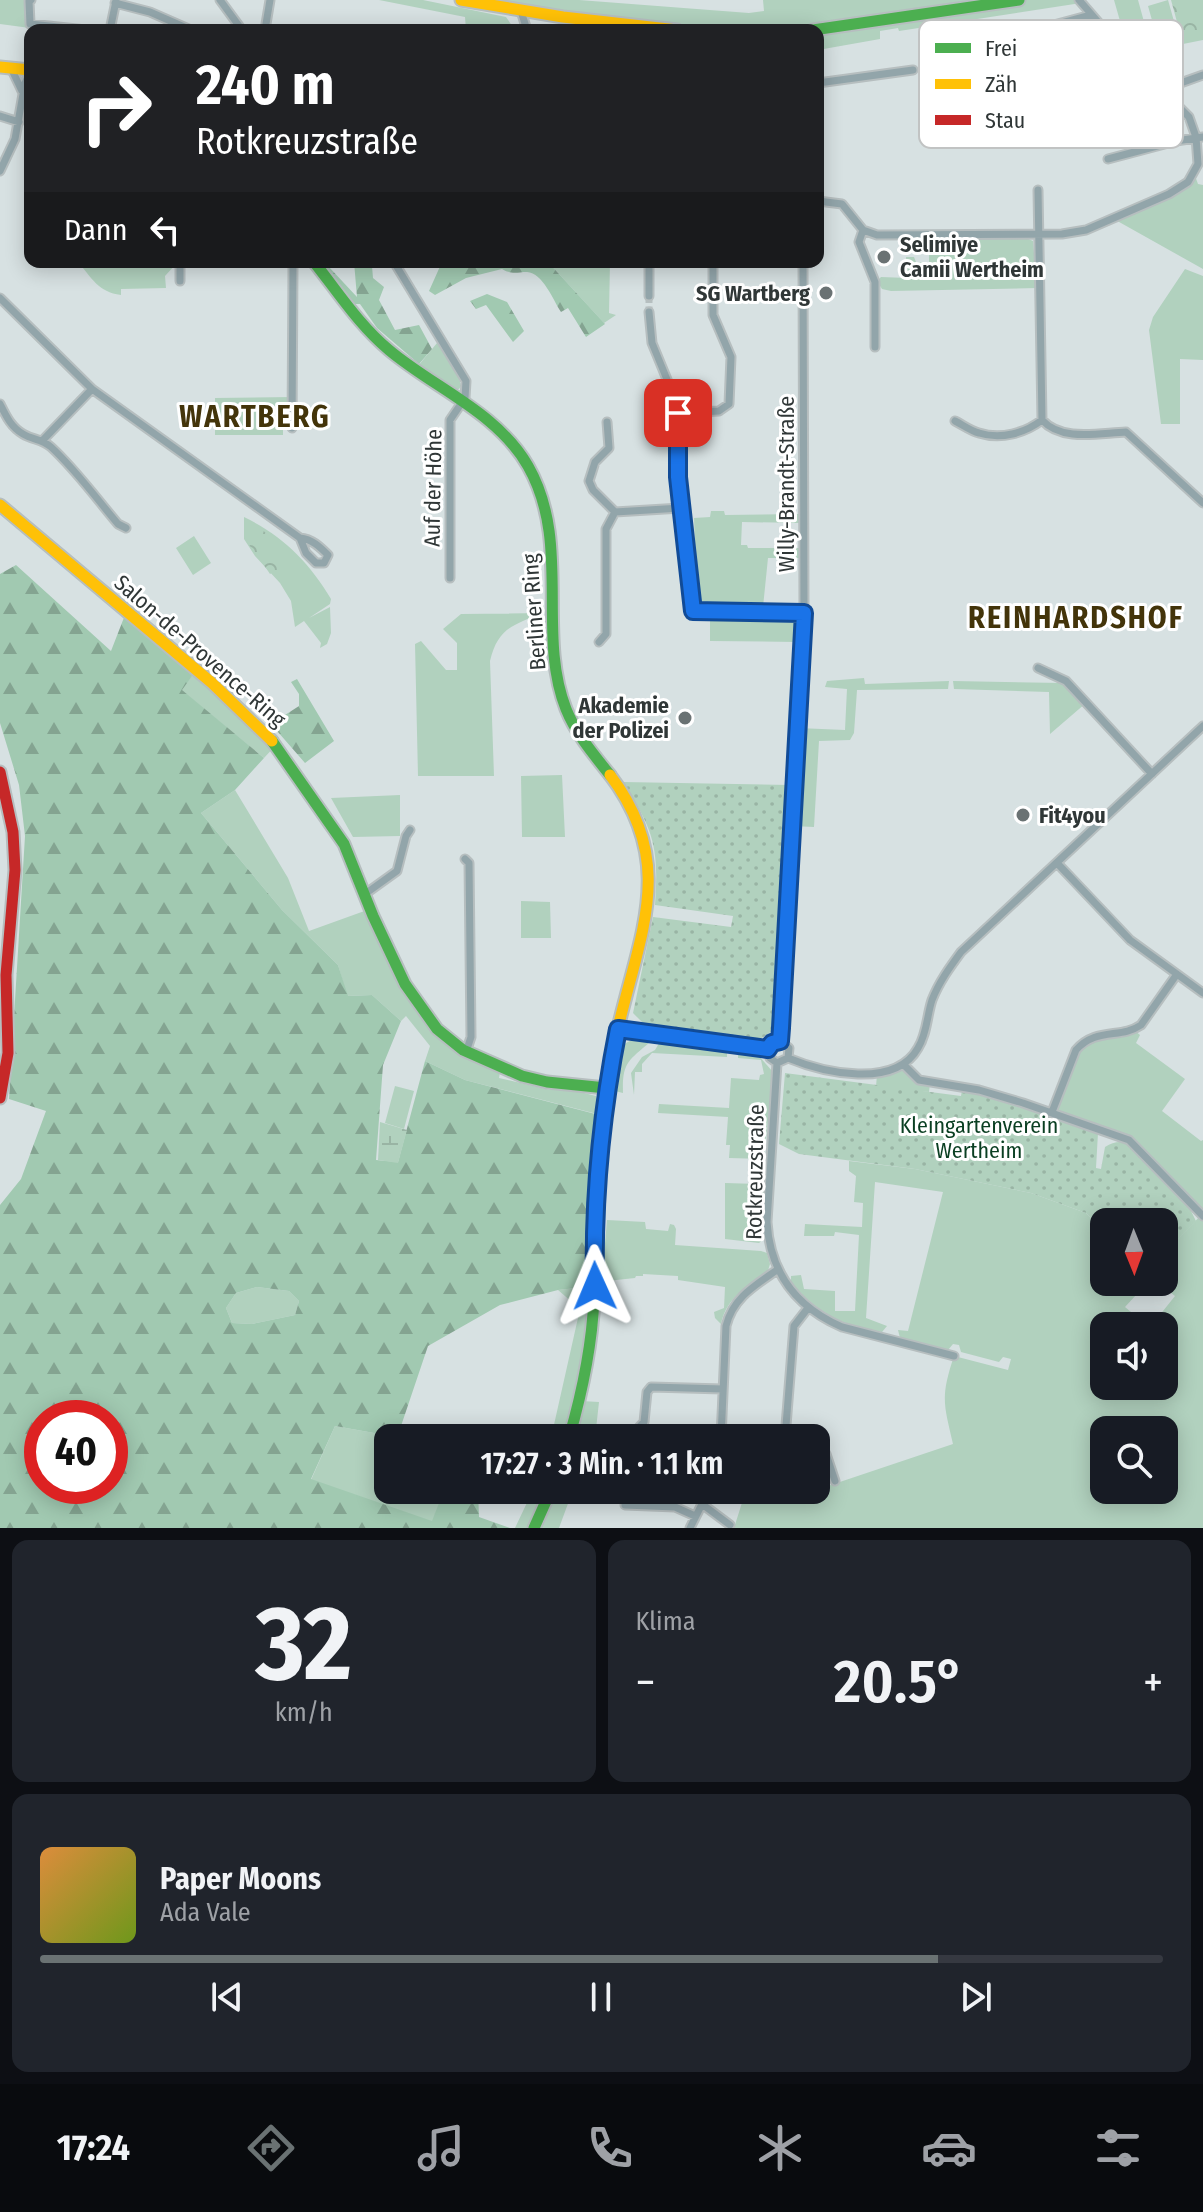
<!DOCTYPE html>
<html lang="de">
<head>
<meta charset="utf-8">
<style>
	body { margin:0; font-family:"Fira Sans Condensed",sans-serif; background:#20242c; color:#f1f3f6; height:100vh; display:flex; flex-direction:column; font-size:30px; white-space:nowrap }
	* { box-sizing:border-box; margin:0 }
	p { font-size:26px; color:#9ea1a6 }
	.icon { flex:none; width:44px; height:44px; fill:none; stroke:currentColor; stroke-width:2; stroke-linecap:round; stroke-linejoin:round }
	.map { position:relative; height:1528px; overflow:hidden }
	.side { display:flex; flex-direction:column; gap:12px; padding:12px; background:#0d0f14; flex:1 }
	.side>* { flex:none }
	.hud { position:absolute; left:24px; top:24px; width:800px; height:244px; border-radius:16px; box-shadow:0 4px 20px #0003; background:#202124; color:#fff; overflow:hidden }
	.needle { width:52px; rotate:179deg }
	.buttons { position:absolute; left:1090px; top:1208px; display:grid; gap:16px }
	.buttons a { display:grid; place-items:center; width:88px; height:88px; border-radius:16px; background:#171b24; box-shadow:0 4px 20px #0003; font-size:40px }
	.speed { position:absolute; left:24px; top:1400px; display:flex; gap:16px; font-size:40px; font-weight:700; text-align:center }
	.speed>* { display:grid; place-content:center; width:104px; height:104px; border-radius:50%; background:#171b24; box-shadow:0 4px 20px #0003; line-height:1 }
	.speed .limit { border:12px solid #d22; background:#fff; color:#111 }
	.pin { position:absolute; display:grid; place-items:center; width:68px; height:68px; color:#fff; margin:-34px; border-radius:16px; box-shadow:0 4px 12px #0006 }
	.me { position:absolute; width:88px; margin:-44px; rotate:359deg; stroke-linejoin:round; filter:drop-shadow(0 0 6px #0008) }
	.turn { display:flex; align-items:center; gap:28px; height:168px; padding:0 40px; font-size:36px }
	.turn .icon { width:104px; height:104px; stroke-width:2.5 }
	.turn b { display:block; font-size:56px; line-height:68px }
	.then { display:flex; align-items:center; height:76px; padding:0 40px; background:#0003; gap:16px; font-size:30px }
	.big { font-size:60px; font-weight:600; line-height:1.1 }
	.side .card { flex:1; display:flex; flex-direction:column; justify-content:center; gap:12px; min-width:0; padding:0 28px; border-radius:16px; background:#20242c }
	.side .dial { align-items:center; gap:0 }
	.dial b { font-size:104px; line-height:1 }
	.song { display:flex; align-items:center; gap:24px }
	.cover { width:96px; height:96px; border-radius:12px; background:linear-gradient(135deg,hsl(30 70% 55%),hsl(80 70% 35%)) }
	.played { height:8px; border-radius:4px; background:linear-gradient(90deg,#6a7273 80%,#363941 80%) }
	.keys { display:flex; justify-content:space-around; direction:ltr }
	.heat { display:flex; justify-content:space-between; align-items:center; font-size:44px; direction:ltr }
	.side .tiles { flex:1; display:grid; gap:12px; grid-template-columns:1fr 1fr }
	.card:last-child { grid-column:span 2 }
	.trip { position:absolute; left:374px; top:1424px; width:456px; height:80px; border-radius:16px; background:#171b24; box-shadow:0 4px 20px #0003; font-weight:600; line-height:80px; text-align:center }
	.dock { display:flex; height:128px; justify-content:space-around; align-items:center; background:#090b0e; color:#9ea1a6 }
	.dock .icon { width:56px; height:56px }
	.dock .current { color:#6a7273 }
	.dock b { font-size:36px; color:#f1f3f6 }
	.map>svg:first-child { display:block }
	.grass { fill:#b1d1be; fill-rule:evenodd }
	.forest { fill:url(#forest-firs); fill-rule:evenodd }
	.wetland { fill:url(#wetland-marsh) }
	.park { fill:url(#park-crowns) }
	.garden { fill:url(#garden-dots) }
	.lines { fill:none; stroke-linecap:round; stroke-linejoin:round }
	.street-tunnel { stroke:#b6bfc0; stroke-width:7; stroke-dasharray:7 3.5; stroke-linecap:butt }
	.street-casing { stroke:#b6bebf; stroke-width:11 }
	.fast-casing { stroke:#b6bebf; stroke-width:15 }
	.slow-casing { stroke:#b6bebf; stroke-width:15 }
	.jam-casing { stroke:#b6bebf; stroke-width:15 }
	.street { stroke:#92a5aa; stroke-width:7 }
	.fast { stroke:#4caf50; stroke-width:11 }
	.slow { stroke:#ffc107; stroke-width:11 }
	.jam { stroke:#c62828; stroke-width:11 }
	.route-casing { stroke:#114b97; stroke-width:20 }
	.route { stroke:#1a73e8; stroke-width:14 }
	.poi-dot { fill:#6a7273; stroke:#fff; stroke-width:3 }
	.labels { text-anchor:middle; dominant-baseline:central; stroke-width:6; stroke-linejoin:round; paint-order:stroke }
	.poi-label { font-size:22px; font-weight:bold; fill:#303737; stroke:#fff; text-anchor:start }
	.street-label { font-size:22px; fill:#303737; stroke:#fff }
	.park-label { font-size:22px; fill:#0a3f22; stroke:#fff }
	.district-label { font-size:30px; font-weight:bold; letter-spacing:2px; fill:#43340a; stroke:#fff }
	.key { fill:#fff; stroke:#c1c3c3; stroke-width:2 }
	.key-label { font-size:22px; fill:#303737 }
</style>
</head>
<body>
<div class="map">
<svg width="1203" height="1528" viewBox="0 0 1203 1528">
	<defs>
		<pattern id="forest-firs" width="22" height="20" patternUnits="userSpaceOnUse" patternTransform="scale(2)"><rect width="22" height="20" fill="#a1c9b1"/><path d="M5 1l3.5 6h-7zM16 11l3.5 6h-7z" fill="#84a491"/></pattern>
		<pattern id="wetland-marsh" width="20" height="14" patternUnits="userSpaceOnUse" patternTransform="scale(2)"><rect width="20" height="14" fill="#b1d1be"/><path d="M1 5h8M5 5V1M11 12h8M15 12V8" fill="none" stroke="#99b4a4"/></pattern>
		<pattern id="park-crowns" width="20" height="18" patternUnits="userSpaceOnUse" patternTransform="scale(2)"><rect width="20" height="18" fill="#b1d1be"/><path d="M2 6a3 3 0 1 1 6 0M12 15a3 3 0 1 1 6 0" fill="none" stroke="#99b4a4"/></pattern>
		<pattern id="garden-dots" width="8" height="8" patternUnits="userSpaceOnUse" patternTransform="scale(2)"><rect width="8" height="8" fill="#b1d1be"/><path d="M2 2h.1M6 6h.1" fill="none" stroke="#99b4a4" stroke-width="1.8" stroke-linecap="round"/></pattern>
	</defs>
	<rect width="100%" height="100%" fill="#d7e1e2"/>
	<path class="grass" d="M0,0H31L29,2L30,28L0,24Z
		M379,0H423L506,17L515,30H466L465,17Z
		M461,0H579L749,13L764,11L763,0H1079L1081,3L899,31L898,28L880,31V39L818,50V30H677Z
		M1114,0H1138L1146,29L1124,35Z
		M1168,0L1179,39L1159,45L1148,6Z
		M1194,173L1198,184L1203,185V269L1112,218L1169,194Z
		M1026,238L1033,241L1037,288L891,291L882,289L877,281L881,277L907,278L906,257H914L916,262L929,263V251L963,253L964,239Z
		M78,262H175V265L165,276L166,288L121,289V295C98,292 92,278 78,262Z
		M548,262H610L609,313L616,315L604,323Z
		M1185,269L1203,276V360L1180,359V424H1161L1149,330L1153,317Z
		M437,343L458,373L461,386L459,389H453L418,366Z
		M293,397V405L283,415V435H215V398Z
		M711,511H724L725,515L800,514V523L742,522L741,545H747L748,548H801L800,558H768L763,607C743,607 709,615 697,596L694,518L710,517Z
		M244,517C283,536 309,562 331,599L330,604L309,618L330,607L331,633L327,644L320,648L321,643L304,621L295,627L291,601L280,583L255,556L244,539Z
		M194,536L211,563L193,575L176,548Z
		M543,613C513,625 498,628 490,661L494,776H418L415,644L421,641L446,670H457V643L443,629L461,614Z
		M710,616H791L798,622L797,642L710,641Z
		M195,672L276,745L264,758L181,690Z
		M864,678L865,684L949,681L948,689L857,690L854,733L850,740L819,741L814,827L792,826L798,728L845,730L847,689L825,687L827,681Z
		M953,681L1063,683L1086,703L1050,734L1049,692L954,689Z
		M562,775L565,837H522L521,776Z
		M235,790L288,878L309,931L370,909L405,984L437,1029L500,1072L499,1078L550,1090L552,1085L596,1096L597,1114L465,1080L425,1061L430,1046L406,1016L401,1021L372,995L347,996L338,965L282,910L201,813Z
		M400,795V836L353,837L331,798Z
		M521,901L550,902L551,938H521Z
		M1134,1030L1140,1035L1136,1043L1185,1079L1162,1111L1201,1141L1203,1140V1528H734L746,1490H816L953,1444C944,1404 940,1398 954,1356L1008,1370L1011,1359L1003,1357L999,1362L961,1352L959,1345L953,1344L948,1350L900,1338L898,1330L908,1331L943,1192L875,1182L866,1318L887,1326L882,1332C845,1328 815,1311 791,1282V1276L801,1275L804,1289L835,1291V1311H855L859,1235L835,1232L834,1236H804L805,1224L862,1227L863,1203L854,1202L856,1176L849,1171V1161L915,1169L1031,1193L1086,1213L1104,1231V1282H1148L1125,1307L1148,1326H1104V1386H1164V1326H1151L1175,1296L1157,1282H1164V1254L1202,1214L1129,1140L1055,1113L1082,1042ZM1104,1430H1164V1490H1104Z
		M650,1038V1042C628,1061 622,1063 623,1093L611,1090C616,1061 613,1036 650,1038Z
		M661,1040L727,1048V1057L652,1053L642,1064V1072H635L634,1095L631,1073L642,1057L655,1050Z
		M738,1051L759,1056L773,1072L764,1159L729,1158L730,1145H726L728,1117L658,1113L659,1104L729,1108L731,1078L759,1080L760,1075L764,1074L761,1060L738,1058Z
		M903,1064L913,1076L930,1083L929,1092L876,1087L877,1074Z
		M395,1086L414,1091L404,1129L385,1123Z
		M759,1173L765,1174L764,1239L759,1243L725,1239V1183L758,1184Z
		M607,1220L645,1222L646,1229L668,1231L670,1224L674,1225L676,1229L675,1245L761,1251L767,1253L770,1264L767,1274C746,1286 726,1299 721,1324L715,1318L714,1312L724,1308L725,1287L678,1280V1276L643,1274V1276H636L635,1278L607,1281L602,1279Z
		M595,1286L581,1401L599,1402L595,1438H551L580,1309L558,1290Z
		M257,1287L289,1291L299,1301L295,1315L252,1324L232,1323L226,1308L236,1293Z
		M335,1426L402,1438H388V1490H444L433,1522L311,1480Z
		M533,1490H573L559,1528H515Z"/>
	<path class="forest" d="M354,262H376L372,266L373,278L384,287L379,300L395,330L419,325L432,349L419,364L377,328L360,304H353L325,269L329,267L357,297Z
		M442,262H456V264L548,262L605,324L586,337L568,308L561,312C553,300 543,273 527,272C517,272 512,275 502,269L466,278L435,295L429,291Z
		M487,294L507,302L524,331L513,342L486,305L476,309L470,301Z
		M16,565L111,651L125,615L195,672L182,690L264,758L235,790L201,813L282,910L338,965L348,996L372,995L401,1021L383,1065L376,1160L398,1162L425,1061L465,1080L603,1116L595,1286L558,1290L500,1305L428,1346L401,1426L424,1432L423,1438H402L335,1426L311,1479L432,1521L444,1490H478L479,1517L510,1528H0V1205L21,1179L46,1111L9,1099L25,836L19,785L0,723V574ZM257,1287L289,1291L299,1301L295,1315L252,1324L232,1323L226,1308L236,1293ZM42,1418H110V1486H42Z
		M297,679L334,741L305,763L271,724L299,706V694L291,682Z"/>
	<path class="wetland" d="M380,1122L407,1130L398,1163L378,1160Z"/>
	<path class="park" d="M1171,0H1203V40L1183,44Z
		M249,524L275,537L286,564L270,574L268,571L245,539Z"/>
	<path class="garden" d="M623,782L790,785L772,1031L759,1040L644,1024L633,1013L653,917L731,927L733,916L655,905C659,847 654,831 623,782Z
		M785,1073L961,1096L962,1090L1095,1130L1098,1133L1096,1168L1101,1169L1105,1147C1114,1142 1121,1140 1131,1145L1190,1209L1196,1221L1164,1254V1222H1104V1231L1086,1213L1031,1193L915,1169L799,1154L779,1144Z"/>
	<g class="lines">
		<path class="street-tunnel" d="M649,296V312"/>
		<defs>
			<path id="street" d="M31,0L29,1L30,24L86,30
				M220,0L242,30
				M115,3L150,12L191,30
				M521,11L527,30
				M110,30L116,1
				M265,30L270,0
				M995,41L1091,15
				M11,68L22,91
				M1031,80L1125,53
				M818,83L913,70
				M0,116L19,122
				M1078,118L1164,92L1175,85L1203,75
				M1108,159L1176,141L1203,137
				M0,171L15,139L25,83L30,73
				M1038,190L1042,420C1062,442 1099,433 1126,432L1203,503
				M818,201L842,204L863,230L877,235L1062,234L1086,230L1169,194L1188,182L1198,164L1196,137L1189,117L1125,53L1079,0
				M863,230L859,242L875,282V347
				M394,262L466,381L465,398L450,420V578
				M180,281V262
				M649,296V262
				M0,298L92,389L43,440
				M649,312L652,343L673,394L678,413V477L693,611L804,613
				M92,389L300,538C312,539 320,547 328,555L324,563H316L306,553L300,538
				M0,404C6,416 11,427 23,434C33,440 42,439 51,447C76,470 96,498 118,524L126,528
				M678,413L719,411L729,404L731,357L713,315V262
				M955,421C963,425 971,431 979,433C1001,440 1025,433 1042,420
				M607,422L609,448L595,462L589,481L593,490L615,512
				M292,428L293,264L296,262
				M599,642L606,634V529L615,512L681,508
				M1038,668L1066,681L1152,774
				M465,859L469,863L471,1037L466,1052
				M1057,863L1130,940L1203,993
				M365,894L397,871L406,836L410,830
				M618,1029L768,1049
				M780,1041L804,613L803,262
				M780,1041L789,1048L788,1058
				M777,1063L788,1058C824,1073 895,1089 918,1048C927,1034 927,1015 932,1000C939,982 950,967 961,952L1203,726
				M777,1063L767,1222C770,1273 796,1307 842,1327L954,1356
				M777,1063L770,1058L768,1049L772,1043L780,1041
				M903,1064L919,1080L979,1090L1023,1103L1129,1140L1203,1216
				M1052,1112L1076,1050C1096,1027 1121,1039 1141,1025L1177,974
				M721,1435L751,1438
				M629,1438L644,1422L647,1392L651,1387L723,1389
				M721,1438L726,1326C733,1298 754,1286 777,1270
				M785,1438L794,1326L808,1308
				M816,1448L826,1454L835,1481
				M626,1490L625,1505L675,1507L695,1516
				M702,1504L730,1525
				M690,1528L709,1490"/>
			<path id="fast" d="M813,30L1019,0
				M314,262C338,292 359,325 389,350C434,388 497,412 528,466C572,543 536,633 566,709C576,734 594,755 610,775
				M272,741L344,844L373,916L405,984L437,1029L463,1050L522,1076L547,1082L606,1088
				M569,1438C582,1393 592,1346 594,1298C597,1245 593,1192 599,1138
				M534,1528L551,1490"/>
			<path id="slow" d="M461,0L563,17L677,30
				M0,67L30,70
				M0,505L212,683L272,741
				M599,1138C604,1101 609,1064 618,1028C640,933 677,863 610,775"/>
			<path id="jam" d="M0,772L13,832L15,870L6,975L8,1053L0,1098"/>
		</defs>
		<use href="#street" class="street-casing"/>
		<use href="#fast" class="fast-casing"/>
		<use href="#slow" class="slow-casing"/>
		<use href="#jam" class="jam-casing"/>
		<use href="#street" class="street"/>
		<use href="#fast" class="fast"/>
		<use href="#slow" class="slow"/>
		<use href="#jam" class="jam"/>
	</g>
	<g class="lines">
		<defs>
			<path id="route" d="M595,1286C593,1199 601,1115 618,1029L768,1049L772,1043L780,1041L781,1028L804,613L693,611L678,477V413"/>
		</defs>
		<use href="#route" class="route-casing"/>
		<use href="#route" class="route"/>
	</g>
	<g class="poi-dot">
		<circle cx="884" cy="257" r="8"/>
		<circle cx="826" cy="293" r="8"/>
		<circle cx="685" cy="718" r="8"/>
		<circle cx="1023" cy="815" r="8"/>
	</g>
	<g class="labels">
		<g class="poi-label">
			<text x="900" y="244">Selimiye<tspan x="900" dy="25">Camii Wertheim</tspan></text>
			<text x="810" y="293" text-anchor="end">SG Wartberg</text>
			<text x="669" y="705" text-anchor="end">Akademie<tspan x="669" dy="25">der Polizei</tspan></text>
			<text x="1039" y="815">Fit4you</text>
		</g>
		<g class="street-label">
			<text transform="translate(786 484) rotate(-90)">Willy-Brandt-Straße</text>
			<text transform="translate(433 488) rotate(-89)">Auf der Höhe</text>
			<text transform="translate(534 612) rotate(-94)">Berliner Ring</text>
			<text transform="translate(200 651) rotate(41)">Salon-de-Provence-Ring</text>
			<text transform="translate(755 1172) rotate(-89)">Rotkreuzstraße</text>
		</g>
		<g class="park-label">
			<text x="979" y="1125">Kleingartenverein<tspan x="979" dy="25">Wertheim</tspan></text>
		</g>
		<g class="district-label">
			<text x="255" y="417">WARTBERG</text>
			<text x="1076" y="618">REINHARDSHOF</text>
		</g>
	</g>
	<rect x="919" y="20" width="264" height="128" rx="12" class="key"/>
	<rect x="935" y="43" width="36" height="10" fill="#4caf50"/>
	<rect x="935" y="79" width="36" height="10" fill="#ffc107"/>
	<rect x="935" y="115" width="36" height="10" fill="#c62828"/>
	<g class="key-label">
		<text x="985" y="56">Frei</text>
		<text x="985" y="92">Zäh</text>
		<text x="985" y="128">Stau</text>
	</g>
</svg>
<div class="buttons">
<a><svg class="needle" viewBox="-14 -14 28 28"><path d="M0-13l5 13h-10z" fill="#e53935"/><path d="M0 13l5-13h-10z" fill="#9ea1a6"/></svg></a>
<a><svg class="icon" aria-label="sound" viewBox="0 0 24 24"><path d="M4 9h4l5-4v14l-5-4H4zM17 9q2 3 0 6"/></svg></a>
<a><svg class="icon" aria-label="search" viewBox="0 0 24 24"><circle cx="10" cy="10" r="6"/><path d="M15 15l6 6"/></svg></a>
</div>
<div class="speed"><div class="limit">40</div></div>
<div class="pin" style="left:678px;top:413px;background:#d93025"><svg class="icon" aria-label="arrive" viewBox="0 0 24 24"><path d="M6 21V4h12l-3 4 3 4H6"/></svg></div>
<svg class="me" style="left:595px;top:1286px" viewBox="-20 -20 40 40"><path d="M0-17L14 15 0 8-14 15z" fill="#1a73e8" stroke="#fff" stroke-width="4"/></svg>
<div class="trip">17:27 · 3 Min. · 1.1 km</div>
<div class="hud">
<div class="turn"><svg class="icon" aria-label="right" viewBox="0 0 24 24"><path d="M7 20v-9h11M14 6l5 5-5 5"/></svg><div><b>240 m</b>Rotkreuzstraße</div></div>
<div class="then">Dann<svg class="icon" aria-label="left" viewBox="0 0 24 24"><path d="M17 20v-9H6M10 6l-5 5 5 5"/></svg></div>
</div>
</div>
<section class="side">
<div class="tiles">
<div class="card dial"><b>32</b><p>km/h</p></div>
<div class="card"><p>Klima</p>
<div class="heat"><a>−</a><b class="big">20.5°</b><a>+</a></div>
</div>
<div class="card">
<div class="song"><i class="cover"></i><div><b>Paper Moons</b><p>Ada Vale</p></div></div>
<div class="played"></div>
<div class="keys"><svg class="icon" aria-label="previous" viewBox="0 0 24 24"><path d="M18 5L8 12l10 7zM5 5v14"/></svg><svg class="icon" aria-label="pause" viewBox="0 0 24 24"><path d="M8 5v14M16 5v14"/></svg><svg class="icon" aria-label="next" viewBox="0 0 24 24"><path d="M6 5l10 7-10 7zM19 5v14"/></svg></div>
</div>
</div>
</section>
<nav class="dock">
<b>17:24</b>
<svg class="icon current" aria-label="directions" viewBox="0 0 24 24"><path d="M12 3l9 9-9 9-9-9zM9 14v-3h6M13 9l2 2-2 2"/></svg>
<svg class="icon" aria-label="music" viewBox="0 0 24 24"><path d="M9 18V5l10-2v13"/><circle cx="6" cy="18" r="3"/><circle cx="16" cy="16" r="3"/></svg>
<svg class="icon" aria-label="phone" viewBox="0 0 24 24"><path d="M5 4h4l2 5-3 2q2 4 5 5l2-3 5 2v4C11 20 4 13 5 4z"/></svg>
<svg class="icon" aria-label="climate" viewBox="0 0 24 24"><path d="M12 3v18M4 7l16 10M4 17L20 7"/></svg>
<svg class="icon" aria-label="car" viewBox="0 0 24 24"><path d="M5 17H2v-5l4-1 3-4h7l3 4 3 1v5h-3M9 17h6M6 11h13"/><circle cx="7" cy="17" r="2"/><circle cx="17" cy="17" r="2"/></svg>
<svg class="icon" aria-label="filters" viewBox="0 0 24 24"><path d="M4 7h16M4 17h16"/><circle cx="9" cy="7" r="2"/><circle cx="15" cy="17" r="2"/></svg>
</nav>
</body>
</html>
